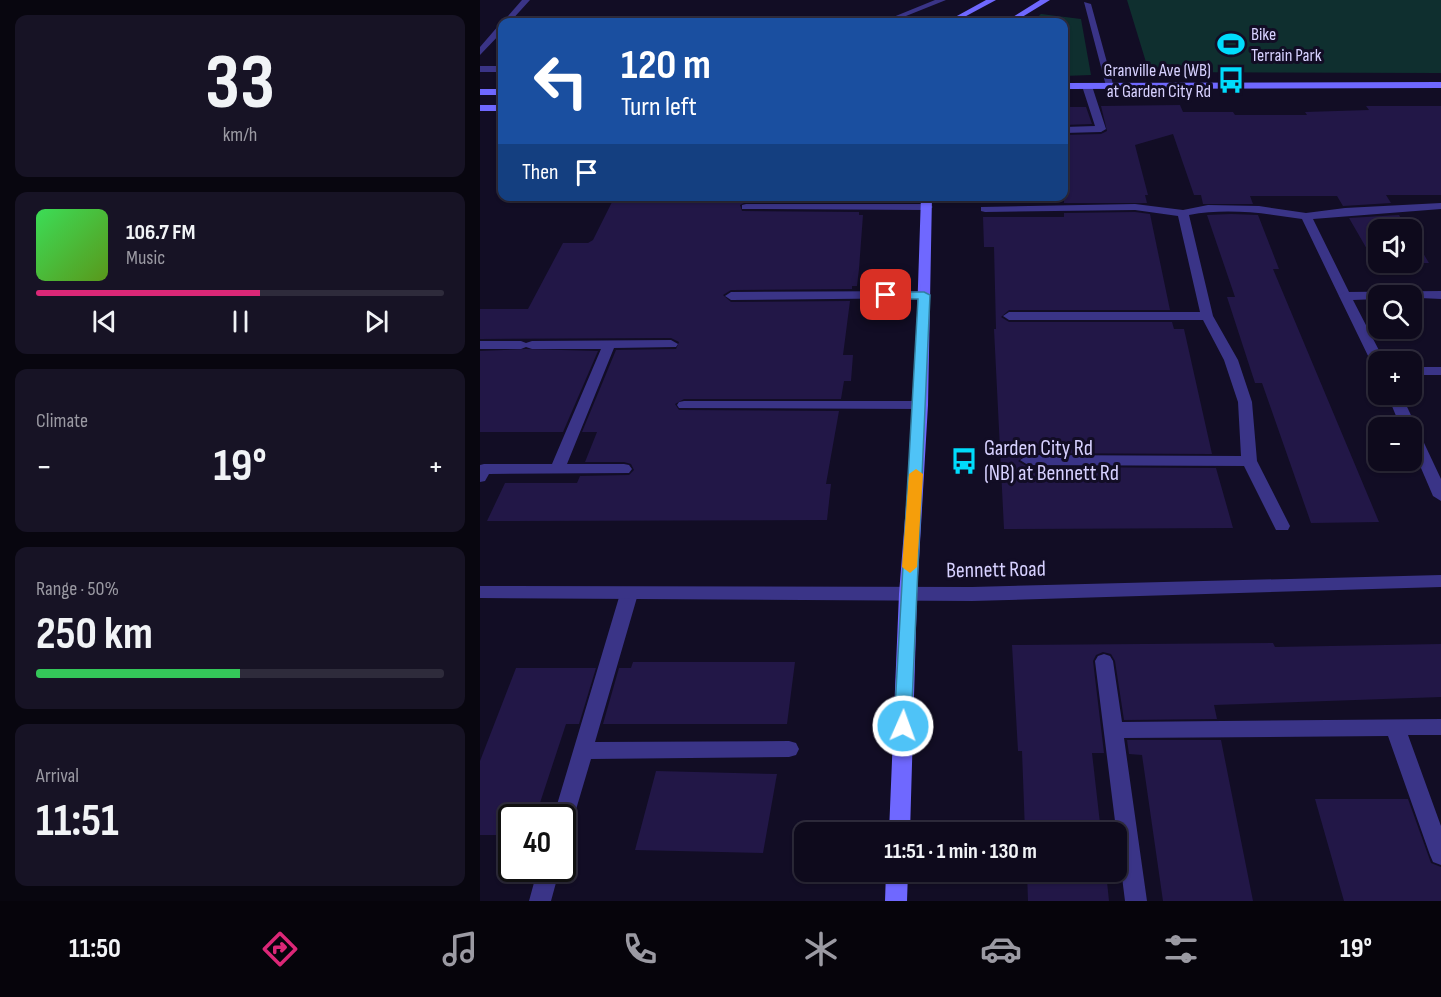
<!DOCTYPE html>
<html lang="en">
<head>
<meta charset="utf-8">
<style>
	body { margin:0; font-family:"Sofia Sans Condensed",sans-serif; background:#171325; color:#f1f3f6; height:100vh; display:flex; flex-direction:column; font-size:22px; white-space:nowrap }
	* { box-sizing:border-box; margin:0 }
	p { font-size:20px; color:#9b9aa3 }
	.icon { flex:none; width:33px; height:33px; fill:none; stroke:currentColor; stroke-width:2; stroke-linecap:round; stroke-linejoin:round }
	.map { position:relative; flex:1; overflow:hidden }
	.side { display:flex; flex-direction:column; gap:15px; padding:15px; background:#08060f; width:480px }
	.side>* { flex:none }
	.guide { position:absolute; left:18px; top:18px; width:570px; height:183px; border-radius:12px; box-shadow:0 2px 4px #0004,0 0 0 2px #2e2b3b; background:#1a4fa0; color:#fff; overflow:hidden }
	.fabs { position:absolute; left:888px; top:219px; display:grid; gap:12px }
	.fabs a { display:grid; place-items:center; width:54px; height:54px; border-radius:12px; background:#0e0a1c; box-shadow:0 2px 4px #0004,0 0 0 2px #2e2b3b; font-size:30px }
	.speed { position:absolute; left:18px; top:804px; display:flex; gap:12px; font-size:30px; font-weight:700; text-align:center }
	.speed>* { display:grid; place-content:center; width:78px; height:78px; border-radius:50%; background:#0e0a1c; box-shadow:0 2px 4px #0004,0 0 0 2px #2e2b3b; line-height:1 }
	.speed .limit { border:3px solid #111; border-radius:9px; background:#fff; color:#111 }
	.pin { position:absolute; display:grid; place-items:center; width:51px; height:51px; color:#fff; margin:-26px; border-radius:12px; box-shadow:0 3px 9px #0006 }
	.me { position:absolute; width:66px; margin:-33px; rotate:2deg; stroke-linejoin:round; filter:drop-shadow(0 0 4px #0008) }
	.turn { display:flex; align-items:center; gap:21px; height:126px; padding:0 24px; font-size:27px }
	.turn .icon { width:78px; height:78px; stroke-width:2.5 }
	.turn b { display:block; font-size:42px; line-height:51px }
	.then { display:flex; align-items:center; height:57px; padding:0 24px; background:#0003; gap:12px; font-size:22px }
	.big { font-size:45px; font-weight:700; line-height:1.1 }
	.side .tile { flex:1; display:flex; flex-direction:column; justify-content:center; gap:9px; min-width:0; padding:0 21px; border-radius:12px; background:#171325 }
	.side .dial { align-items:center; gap:0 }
	.dial b { font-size:78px; line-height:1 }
	.song { display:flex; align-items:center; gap:18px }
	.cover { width:72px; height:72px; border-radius:9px; background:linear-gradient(135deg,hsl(130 70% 55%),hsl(90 70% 35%)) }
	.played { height:6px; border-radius:3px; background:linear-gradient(90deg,#db2777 55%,#2e2b3b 55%) }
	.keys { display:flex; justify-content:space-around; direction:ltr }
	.heat { display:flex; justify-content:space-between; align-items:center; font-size:33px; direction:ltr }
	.charge { height:9px; border-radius:4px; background:linear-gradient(90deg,#34c759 50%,#2e2b3b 0) }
	.trip { position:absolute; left:314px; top:822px; width:333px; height:60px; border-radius:12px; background:#0e0a1c; box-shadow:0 2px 4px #0004,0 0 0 2px #2e2b3b; font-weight:700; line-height:60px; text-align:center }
	.dock { display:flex; height:96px; justify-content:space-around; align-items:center; background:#06040b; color:#9b9aa3 }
	.dock .icon { width:42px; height:42px }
	.dock .on { color:#db2777 }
	.dock b { font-size:27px; color:#f1f3f6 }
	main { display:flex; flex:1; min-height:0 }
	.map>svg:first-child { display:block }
	.green { fill:#0f2f2f }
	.building { fill:#221747 }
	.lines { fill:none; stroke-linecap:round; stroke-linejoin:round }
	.lane { fill:#3a3487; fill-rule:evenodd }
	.street { fill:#3a3487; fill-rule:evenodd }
	.secondary { fill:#6f68ff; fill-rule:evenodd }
	.route { fill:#4fc3f7; stroke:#337fa1; stroke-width:1.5 }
	.slow { fill:#f59e0b }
	.labels { text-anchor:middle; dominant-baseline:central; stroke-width:6; stroke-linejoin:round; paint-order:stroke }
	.far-poi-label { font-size:18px; fill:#d7d1ff; stroke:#120d25; text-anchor:start }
	.poi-label { font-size:22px; fill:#d7d1ff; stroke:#120d25; text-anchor:start }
	.street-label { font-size:22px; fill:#d7d1ff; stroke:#120d25 }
</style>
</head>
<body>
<main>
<section class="side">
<div class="tile dial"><b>33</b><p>km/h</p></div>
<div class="tile">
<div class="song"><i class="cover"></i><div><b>106.7 FM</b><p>Music</p></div></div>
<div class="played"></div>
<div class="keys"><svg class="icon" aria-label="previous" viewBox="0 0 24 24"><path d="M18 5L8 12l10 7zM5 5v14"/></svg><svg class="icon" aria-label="pause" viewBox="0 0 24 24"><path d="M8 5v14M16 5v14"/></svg><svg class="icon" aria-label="next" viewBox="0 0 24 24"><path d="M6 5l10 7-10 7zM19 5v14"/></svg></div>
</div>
<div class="tile"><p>Climate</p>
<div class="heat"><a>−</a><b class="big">19°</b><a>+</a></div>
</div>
<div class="tile"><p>Range · 50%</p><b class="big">250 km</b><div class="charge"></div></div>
<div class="tile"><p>Arrival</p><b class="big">11:51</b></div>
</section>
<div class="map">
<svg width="961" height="901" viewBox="0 0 961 901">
	<rect width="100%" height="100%" fill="#120d25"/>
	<path class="green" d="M647,0H961V73L669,72Z
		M561,14L601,19L611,75L584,76V22H551Z"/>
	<path class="building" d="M700,105L703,112H753L755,115H827L825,112L889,110L886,106H961V195H906L911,203L863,206L857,196H770L773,204H723L721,195H714L693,134L655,145L668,195H665L667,203H584V135L621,134L627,131L621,106Z
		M584,107H606L612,124L584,125Z
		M135,196H382L381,202H266L260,205L262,211L379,212V215H383L379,269L377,286H372V289L251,290L243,295L251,302L370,301L363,355H373L371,381H364L361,399H204L195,404L199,410L359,411L346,484H351L347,520L7,521L25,483H97L100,476L149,475L154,470L151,464L144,462H105L117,432H102L136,350L196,349L199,342L191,338L0,339V309H48L83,243H108L113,240Z
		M655,212L670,214L690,310H529L521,317L529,322H692L694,329H704L732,454L548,453L538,461L548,467L736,468L753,528L524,529L514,329H516L514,247H504L503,217H584V213Z
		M751,214L778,215L799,269H793L899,522L831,523L782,383H775L747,297H755L727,215Z
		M919,215L928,230H898V262H932V235L949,263H895L869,218Z
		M46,349L118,351L83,432H0V351Z
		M793,643L795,647L961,644V697L734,705L737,719L644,720L635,661L631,654L623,652L616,655L613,661L624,753H612L621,832H545L542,751H538L532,645Z
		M153,662H315L307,724H123L139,668H151Z
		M36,668H116L99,724H86L55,818H32V835H0V761Z
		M647,740H741L773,901H683L662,755L649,754Z
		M176,771L297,774L283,853L155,850Z
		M835,799H928L951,863L961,867V901H864Z
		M547,872H626L629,901H548Z"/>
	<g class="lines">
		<path class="lane" d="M455,0H466L411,22H401Z
			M0,66H22V72H0Z
			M607,83L612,86L626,129L621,132L584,133V127L615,126L602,86Z
			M961,203V209L833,219L871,296L865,300L859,296L822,219C784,213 747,208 709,215L733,316L758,360L772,402L777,461L810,526L808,530H796L764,466L548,465L540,460L548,455L761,456L758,402L744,360L723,320H529L523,316L529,312H720L698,216L655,210L505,212L501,211V207L655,204L703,210L728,205L779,206L826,213L865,208Z
			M266,204H447L453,207L447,210L262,209V205Z
			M444,291L450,295L448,298L251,300L245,296L251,292Z
			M191,340L198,344L196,347L134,348L87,464H144L149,465L152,469L149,473L9,474L5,481L0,482V465L4,464H72L121,349H52L46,347L41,349H0V341H41L46,343L52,341Z
			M932,367H961V375H932Z
			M204,401H441L448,405L441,409L199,408L197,405L199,402Z
			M149,587L155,589L158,594L115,742L309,741L316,743L319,749L316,755L309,757L111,759L92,823L89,830L82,832V818H73L140,594L143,589Z
			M624,654L630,656L633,661L642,722L961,719V735H928L961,826V865L953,862L950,855L908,736L644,738L667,901H645L615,661L618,656Z
			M58,868H80L71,901H49Z"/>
		<path class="street" d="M42,0H50L30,22L22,23Z
			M604,2L611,4L634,88L626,86Z
			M19,25H22V32L0,55V47Z
			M961,291V299L898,296V299L873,300L905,362H898V366L891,362L859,296L865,292Z
			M907,394H921L961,479V501L953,496L932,447V428H921Z
			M961,575V587L492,601L0,598V586L492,587Z"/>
		<path class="secondary" d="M506,0H516L475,22H466Z
			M560,0H570L534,22H525Z
			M961,82V88L584,89V83Z
			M0,89H22V95H0Z
			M0,105H22V111H0Z
			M441,196H452L448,405L437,594L430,832H409L419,594L434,405Z
			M406,872H428L427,901H405Z"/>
	</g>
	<path class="route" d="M444,292L450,295L431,726L429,731L423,733L416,731L414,726L438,299H406L401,295L406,292Z"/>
	<path class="slow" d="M436,469L443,474L437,567L430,573L422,567L429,474Z"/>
	<defs>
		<symbol id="stadium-bare" viewBox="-9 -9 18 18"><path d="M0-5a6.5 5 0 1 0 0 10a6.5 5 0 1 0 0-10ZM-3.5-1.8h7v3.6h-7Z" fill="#00dcfc" stroke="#120d25" stroke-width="2.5" paint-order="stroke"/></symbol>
		<symbol id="bus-bare" viewBox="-9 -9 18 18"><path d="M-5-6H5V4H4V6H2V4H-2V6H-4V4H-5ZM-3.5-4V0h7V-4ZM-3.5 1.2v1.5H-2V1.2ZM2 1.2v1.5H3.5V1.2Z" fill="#00dcfc" stroke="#120d25" stroke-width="2.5" paint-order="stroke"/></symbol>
	</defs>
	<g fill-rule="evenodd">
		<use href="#stadium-bare" x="732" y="25" width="38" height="38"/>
		<use href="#bus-bare" x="732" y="61" width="38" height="38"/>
		<use href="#bus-bare" x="465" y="442" width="38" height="38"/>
	</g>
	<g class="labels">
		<g class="far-poi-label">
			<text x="771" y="34">Bike<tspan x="771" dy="21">Terrain Park</tspan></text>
			<text x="731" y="70" text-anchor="end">Granville Ave (WB)<tspan x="731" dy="21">at Garden City Rd</tspan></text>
		</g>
		<g class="poi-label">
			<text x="504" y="448">Garden City Rd<tspan x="504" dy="25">(NB) at Bennett Rd</tspan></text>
		</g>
		<g class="street-label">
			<text transform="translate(516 570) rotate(-1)">Bennett Road</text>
		</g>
	</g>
</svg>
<div class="fabs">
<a><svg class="icon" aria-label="sound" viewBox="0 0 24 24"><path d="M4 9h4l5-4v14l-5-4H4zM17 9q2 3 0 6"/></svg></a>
<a><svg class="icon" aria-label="search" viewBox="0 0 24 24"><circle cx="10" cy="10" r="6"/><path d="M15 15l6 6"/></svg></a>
<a>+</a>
<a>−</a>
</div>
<div class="speed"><div class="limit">40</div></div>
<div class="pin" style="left:406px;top:295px;background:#d93025"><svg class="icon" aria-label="arrive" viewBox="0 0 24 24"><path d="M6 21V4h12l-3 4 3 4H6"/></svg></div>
<svg class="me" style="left:423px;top:726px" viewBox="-20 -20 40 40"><circle r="17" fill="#4fc3f7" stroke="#fff" stroke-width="3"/><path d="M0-11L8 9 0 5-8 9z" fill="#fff"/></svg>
<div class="trip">11:51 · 1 min · 130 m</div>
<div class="guide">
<div class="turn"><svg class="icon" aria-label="left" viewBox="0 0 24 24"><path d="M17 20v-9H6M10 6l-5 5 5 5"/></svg><div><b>120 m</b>Turn left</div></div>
<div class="then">Then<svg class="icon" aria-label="arrive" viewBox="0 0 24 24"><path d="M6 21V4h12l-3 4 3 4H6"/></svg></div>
</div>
</div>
</main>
<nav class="dock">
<b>11:50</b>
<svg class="icon on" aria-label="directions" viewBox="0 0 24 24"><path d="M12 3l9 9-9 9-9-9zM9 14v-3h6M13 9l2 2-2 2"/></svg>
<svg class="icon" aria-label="music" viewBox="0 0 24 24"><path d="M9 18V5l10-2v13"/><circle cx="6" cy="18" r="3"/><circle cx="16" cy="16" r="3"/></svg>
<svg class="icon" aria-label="phone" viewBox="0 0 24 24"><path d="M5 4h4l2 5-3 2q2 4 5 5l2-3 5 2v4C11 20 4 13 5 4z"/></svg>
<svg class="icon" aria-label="climate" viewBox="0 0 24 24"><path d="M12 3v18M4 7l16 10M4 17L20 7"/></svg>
<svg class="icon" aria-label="car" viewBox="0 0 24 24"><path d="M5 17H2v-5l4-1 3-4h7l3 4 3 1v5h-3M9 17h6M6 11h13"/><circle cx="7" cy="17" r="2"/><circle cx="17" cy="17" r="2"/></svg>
<svg class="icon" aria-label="filters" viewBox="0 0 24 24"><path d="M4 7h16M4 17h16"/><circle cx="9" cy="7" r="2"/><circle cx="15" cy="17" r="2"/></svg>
<b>19°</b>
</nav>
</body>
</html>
